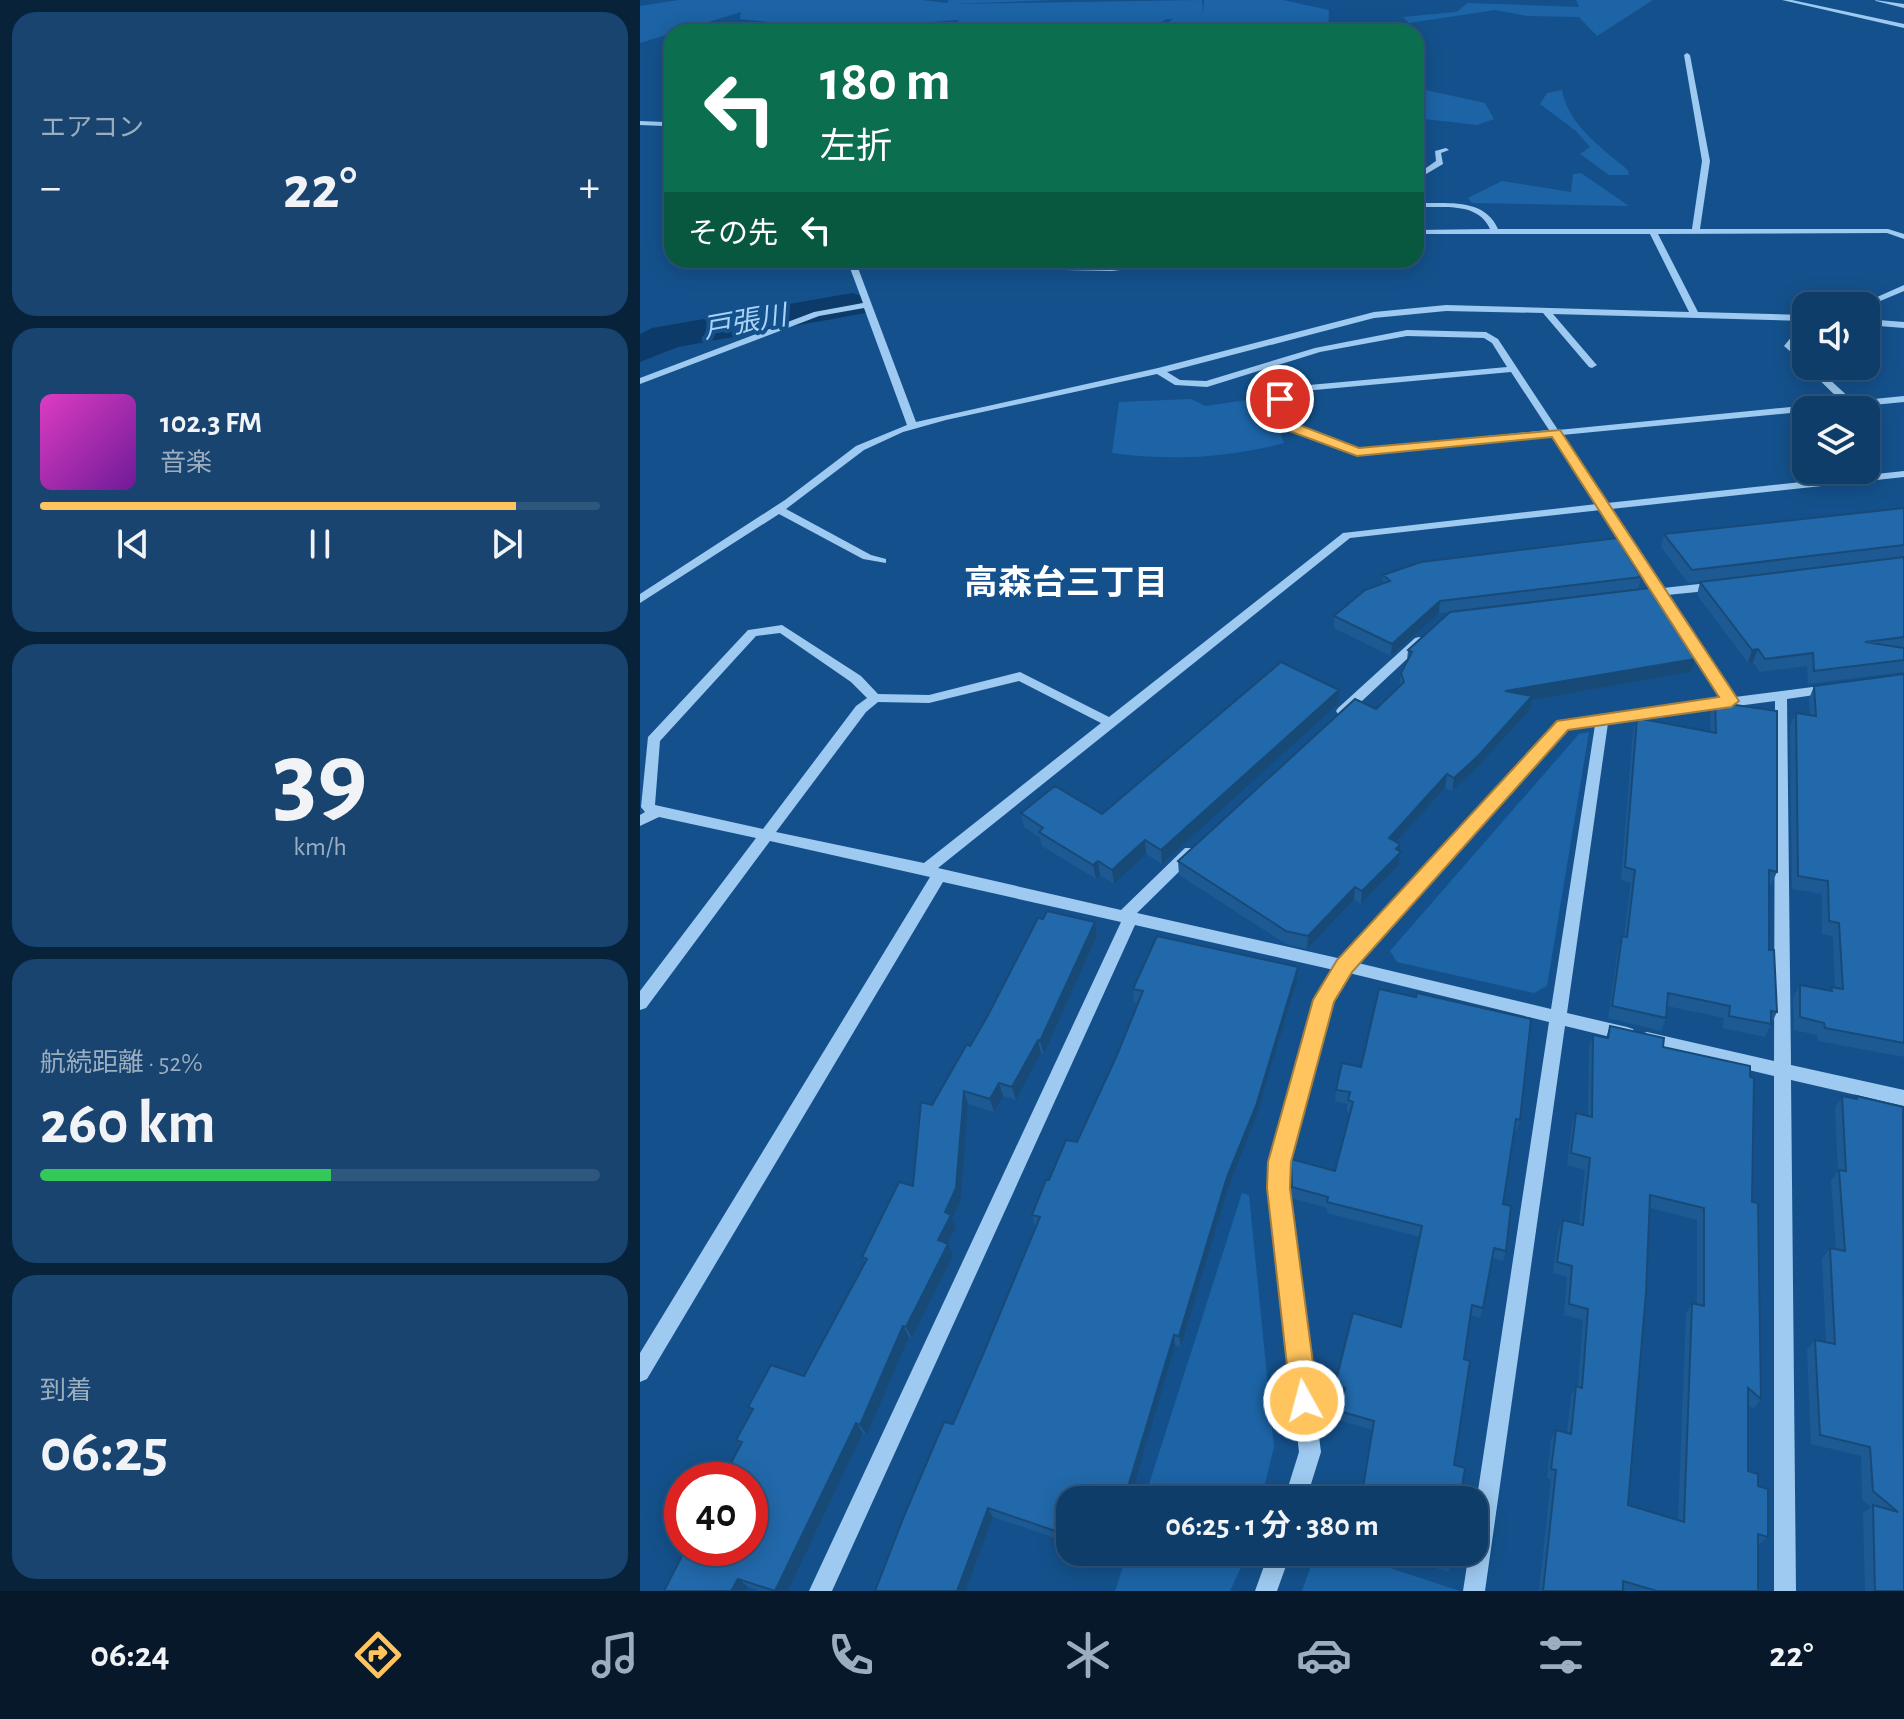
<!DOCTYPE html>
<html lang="ja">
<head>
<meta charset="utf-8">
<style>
	body { margin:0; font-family:"Alegreya Sans","Noto Sans JP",sans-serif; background:#18446f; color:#f1f3f6; height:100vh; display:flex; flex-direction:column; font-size:30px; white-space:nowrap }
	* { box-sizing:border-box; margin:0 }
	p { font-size:26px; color:#9baec0 }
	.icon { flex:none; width:44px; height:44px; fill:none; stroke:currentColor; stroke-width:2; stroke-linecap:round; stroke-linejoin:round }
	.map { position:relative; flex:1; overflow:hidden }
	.panel { display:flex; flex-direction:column; gap:12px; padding:12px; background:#08223a; width:640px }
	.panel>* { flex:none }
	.guide { position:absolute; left:24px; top:24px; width:760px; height:244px; border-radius:24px; box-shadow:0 4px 20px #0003,0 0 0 2px #2f567d; background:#0b6e4f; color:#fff; overflow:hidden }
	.fabs { position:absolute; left:1152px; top:292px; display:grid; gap:16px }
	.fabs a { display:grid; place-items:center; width:88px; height:88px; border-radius:16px; background:#0f3d69; box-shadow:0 4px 20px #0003,0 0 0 2px #2f567d; font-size:40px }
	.speed { position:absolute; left:24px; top:1462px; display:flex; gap:16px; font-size:40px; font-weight:700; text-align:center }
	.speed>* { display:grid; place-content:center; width:104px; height:104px; border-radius:50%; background:#0f3d69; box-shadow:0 4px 20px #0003,0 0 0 2px #2f567d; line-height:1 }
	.speed .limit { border:12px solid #d22; background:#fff; color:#111 }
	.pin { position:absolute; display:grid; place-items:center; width:68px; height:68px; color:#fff; margin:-34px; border:4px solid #fff; border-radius:50%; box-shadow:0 2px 8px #0007 }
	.me { position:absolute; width:88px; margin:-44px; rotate:353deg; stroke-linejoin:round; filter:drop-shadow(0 0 6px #0008) }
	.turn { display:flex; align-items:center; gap:28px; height:168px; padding:0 24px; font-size:36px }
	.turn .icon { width:104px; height:104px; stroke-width:2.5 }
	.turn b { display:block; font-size:56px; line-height:68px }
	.then { display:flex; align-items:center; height:76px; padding:0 24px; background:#0003; gap:16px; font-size:30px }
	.big { font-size:60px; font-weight:700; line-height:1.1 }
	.panel .tile { flex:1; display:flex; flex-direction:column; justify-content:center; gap:12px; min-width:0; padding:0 28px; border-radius:24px; background:#18446f }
	.panel .dial { align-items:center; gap:0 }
	.dial b { font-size:104px; line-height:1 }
	.song { display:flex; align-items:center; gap:24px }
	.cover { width:96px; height:96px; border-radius:12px; background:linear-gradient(135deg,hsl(310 70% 55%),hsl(280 70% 35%)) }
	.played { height:8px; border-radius:4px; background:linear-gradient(90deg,#ffc45d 85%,#2f567d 85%) }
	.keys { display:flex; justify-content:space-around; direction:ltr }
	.heat { display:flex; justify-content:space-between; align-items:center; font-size:44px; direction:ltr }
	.charge { height:12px; border-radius:6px; background:linear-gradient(90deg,#34c759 52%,#2f567d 0) }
	.trip { position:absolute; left:416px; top:1486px; width:432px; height:80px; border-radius:24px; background:#0f3d69; box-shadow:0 4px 20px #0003,0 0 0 2px #2f567d; font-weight:700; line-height:80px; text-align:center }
	.tab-bar { display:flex; height:128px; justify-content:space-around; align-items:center; background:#06182a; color:#9baec0 }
	.tab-bar .icon { width:56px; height:56px }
	.tab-bar .current { color:#ffc45d }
	.tab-bar b { font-size:36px; color:#f1f3f6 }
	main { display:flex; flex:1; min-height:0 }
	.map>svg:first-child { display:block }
	.green { fill:#1c64a6 }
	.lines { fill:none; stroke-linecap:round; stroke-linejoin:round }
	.river { fill:#0d3b69; fill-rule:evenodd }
	.minor { fill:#9ec9f0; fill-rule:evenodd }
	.wall { fill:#1d5a93; fill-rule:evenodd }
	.shaded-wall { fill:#184a78 }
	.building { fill:#2269ab; stroke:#184a78; stroke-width:2; fill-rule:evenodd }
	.route { fill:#ffc45d; stroke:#a67f3c; stroke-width:2 }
	.labels { text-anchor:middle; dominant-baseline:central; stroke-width:8; stroke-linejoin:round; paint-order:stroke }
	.far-water-label { font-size:28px; font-style:italic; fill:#a9d3f7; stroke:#14518c }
	.neighbourhood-label { font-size:34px; font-weight:bold; fill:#fff; stroke:#14518c }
</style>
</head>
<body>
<main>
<section class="panel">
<div class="tile"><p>エアコン</p>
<div class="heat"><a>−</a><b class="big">22°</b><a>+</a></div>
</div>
<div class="tile">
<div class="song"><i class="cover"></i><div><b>102.3 FM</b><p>音楽</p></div></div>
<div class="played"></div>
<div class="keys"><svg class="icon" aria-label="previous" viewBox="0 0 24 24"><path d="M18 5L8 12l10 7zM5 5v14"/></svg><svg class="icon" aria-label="pause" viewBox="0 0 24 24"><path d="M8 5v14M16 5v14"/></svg><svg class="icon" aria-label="next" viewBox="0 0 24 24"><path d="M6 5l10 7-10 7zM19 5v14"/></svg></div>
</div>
<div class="tile dial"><b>39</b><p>km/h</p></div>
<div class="tile"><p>航続距離 · 52%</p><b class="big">260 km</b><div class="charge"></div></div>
<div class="tile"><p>到着</p><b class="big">06:25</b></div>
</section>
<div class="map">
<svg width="1264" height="1591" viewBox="0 0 1264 1591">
	<rect width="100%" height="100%" fill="#14518c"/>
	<path class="green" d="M39,0H282L307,3L309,0H414L311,4L562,0L563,15L564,0H643L689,10L688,32H514L533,19H526L509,32H401L393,28L320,32L318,20L280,23L281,32H190L194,29L100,19L101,12L0,43V6Z
		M936,0H1013L957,36L939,17L887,16L855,10L769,23L763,17L816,12L828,3L939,7Z
		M776,88L845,103L854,119L837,125L776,118Z
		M922,90C928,125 962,148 988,170L989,175H969L940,154L950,147L936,131L900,104L907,93Z
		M941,173L989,206L832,203L828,198L862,181L931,192L933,174Z
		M628,397L644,443C586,458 531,461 472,453L479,402L551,399L565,406Z
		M949,732L907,986L894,993L757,962L750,951L939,734Z
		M602,1193L609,1195L634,1447L621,1500H504Z
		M488,1552H608L590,1591H475Z
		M676,1552H701L820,1591H662Z"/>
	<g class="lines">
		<path class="river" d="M212,293L226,297L232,305L226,313L38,347L0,362V334L12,328Z"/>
		<path class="minor" d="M1142,0H1152L1264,24V28Z
			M1235,0L1264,4V8L1236,1Z
			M301,22L318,27L308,32H300L309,27L301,26L284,30L281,28Z
			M1047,53L1050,55L1070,161L1060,229H1248L1264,234V239L1247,233L1018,234L1058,312L1166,315V321L913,314L955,363L957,365L952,368L949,367L903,313L806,311L734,318L527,372L540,380L566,381L675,348L767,330L846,332L858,339L918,430L1202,402L1167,368L1165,366L1166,365L1175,366L1213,401L1264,396V402L922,435L967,503L1264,471V477L971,509L1023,588L1077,582L1083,586L1077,590L1027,595L1095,697L1188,685L1194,689L1188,693L1147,699L1151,1065L1264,1090V1106L1151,1080L1156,1591H1134V1076L1007,1046L1001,1044L999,1039L1001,1034L1007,1032L1134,1061L1135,701L968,723L927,1013L987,1027L993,1029L995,1034L993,1039L987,1041L925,1026L845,1591H823L829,1552H834V1517L909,1022L709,973L692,1002L648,1162L647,1188L681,1452L666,1500H644L659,1452L629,1188L630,1162L676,1000L694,970L495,925L192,1591H169L481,922L303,882L7,1379L0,1382V1353L290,877L130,841L6,1008L0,1010V991L116,838L19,817L0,826V815L5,812L1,807L8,737L108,630L142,625L221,676L238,694L289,695L380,672L469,717L703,533L957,504L912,436L717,455L650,430L635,399L647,387L867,367L852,343L844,338L767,336L680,352L567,387L535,385L517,374L306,420L263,432L224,450L146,509L231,555L246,559V563L223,559L139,514L0,603V594L145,500L216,446L267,425L224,308L179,316L0,384V378L174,312L223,303L207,260H215L276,422L518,368L734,312L806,305L1049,312L1010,234H776V230L850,229C838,201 802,208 776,207V203C806,204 844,197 858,229H1052L1062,161L1044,55ZM871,372L909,430L718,449L658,426L645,399L653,392ZM961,510L1012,589L994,591L988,595L994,599L1016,596L1083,699L918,722L702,959L497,913L555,856L557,852L555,848H545L481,910L298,868L710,538ZM140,633L211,682L227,698L216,706L123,829L15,805L20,741L116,636ZM379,681L461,723L284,863L136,832L226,712L238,702L289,703ZM955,725L911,1009L718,963L927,729Z
			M23,78L32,81V86L23,80Z
			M0,121L24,122L32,125V130L23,126L0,125Z
			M806,148L809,150L801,153L803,164L776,180V175L796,161L795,151Z
			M411,260H420L426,266L472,267L523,260H546L542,262L472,271L424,270Z
			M1264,285V291L1226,307L1217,306Z
			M1226,319L1264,322V328L1226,325Z
			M1166,332V338L1159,339L1154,346L1166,357V365L1144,346L1153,335Z
			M779,637L783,638L785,641L783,644L708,714H698L696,711L698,708L775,638Z
			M629,1552H651L637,1591H615Z"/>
	</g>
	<path class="wall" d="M1264,508V672L1168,684L1167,666L1120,672L1113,662L1108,663L1057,595L1060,582L1211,563L1048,583L1021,547L1024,534Z
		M743,575L1001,577L998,589L826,610L1051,672L892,700L890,710L836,769L812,791L805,788L756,842L760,844L759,865L721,904L714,900L667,949L646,944L539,875L538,861L736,709L759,686L761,673L767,661L768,650L810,612L799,613L751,656L694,628V616L743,583Z
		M1264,674V1057L1178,1041L1177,1035L1154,1030L1153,997L1160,985L1189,991L1191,987H1195L1193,936L1182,934V894L1152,889L1150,726L1156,713L1170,715L1169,699L1174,686Z
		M1075,702L1137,872L1131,885L1129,884V950L1137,1012L1125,1037L1083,1028L1084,1018L1027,1006L1026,1018L1021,1031L968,1018L978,949L982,936L984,937L991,883L981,880L993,731L997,718L1071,732L1070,715Z
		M698,704L522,864L506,854L474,884L460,875L456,879L402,846L400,838L384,827L381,813L462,814Z
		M455,922L457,936L404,1054L401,1053L376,1100L363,1096L354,1112L328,1104L321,1200L312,1219L316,1227L307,1244L313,1256L272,1338L269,1337L227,1435L223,1433L148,1591H120L108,1587L105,1591H24L101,1445L96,1440L112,1412L108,1407L164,1376L225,1262L222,1257L273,1186L292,1105L347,1017Z
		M658,967L657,981L616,1118L588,1189L541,1347L535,1345L430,1500V1543L353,1517L326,1591H235L313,1424L344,1352L395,1227L392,1215L409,1180L437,1142L477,1055L498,1003L494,1002L493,989Z
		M970,1026L1023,1047L1112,1202L1121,1399L1113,1409L1108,1405V1471L1118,1486L1128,1537L1118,1545V1591H986L983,1590V1591H899L911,1479L907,1478L911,1440L916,1430L927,1433L931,1396L936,1386L938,1387L943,1320L924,1315L927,1277L913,1273L918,1231L923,1220L939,1224L945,1170L927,1165L932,1125L936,1113L948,1116L949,1048L953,1035L966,1038ZM1010,1208L1057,1220V1304L1052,1303L1046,1314L1038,1520L988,1505Z
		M696,1090L880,1120L877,1131H874L863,1204L866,1251L863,1261L852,1258L843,1308L840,1318L830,1315L824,1359L814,1465L820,1500L733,1430L698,1420L703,1396L694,1394L695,1384L761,1327L780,1237L687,1213V1208L651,1198V1159L695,1171L710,1113L707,1112V1104L695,1101Z
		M1202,1096L1214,1098L1216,1096L1264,1591H1225L1223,1513L1231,1507L1222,1500L1221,1456L1171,1444L1167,1350L1175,1340L1186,1342L1182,1259L1190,1248L1196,1249L1191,1181L1198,1171L1195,1108Z
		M458,1552H474L473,1557Z
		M740,1552H813L811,1565L808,1572Z"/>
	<path class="shaded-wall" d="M800,601L799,613L751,656L752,644Z
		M1118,649L1113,662L1108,663L1112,650Z
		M1055,659L1051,672L892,700L890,710L836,769L812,791L814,778L865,691Z
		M699,690L698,704L522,864L521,850Z
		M807,774L805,788L748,851L749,838Z
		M505,840L506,854L474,884L472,870Z
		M760,844L759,865L721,904L722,891Z
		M458,861L460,875L456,879L453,865Z
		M715,887L714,900L667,949L668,936Z
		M455,922L457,936L404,1054L400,1041Z
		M658,967L657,981L616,1118L588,1189L541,1347L539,1336L587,1177Z
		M398,1040L401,1053L376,1100L372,1087Z
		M359,1083L363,1096L354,1112L350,1099Z
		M324,1091L328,1104L321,1200L312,1219L316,1227L303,1252L298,1240L305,1212Z
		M308,1244L313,1256L272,1338L266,1327Z
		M263,1326L269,1337L227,1435L220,1425Z
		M534,1335L535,1345L490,1500H484Z
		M216,1423L223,1433L148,1591H135Z
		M348,1508L353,1517L326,1591H317Z
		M98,1579L108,1587L105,1591H91Z"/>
	<path class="building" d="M1264,508V545L1052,570L1024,534Z
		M977,538L1001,577L800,601L752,644L694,616L725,590L750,581L743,575L781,562Z
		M1264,557V637L1225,642L1264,648V660L1174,671L1173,653L1125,659L1118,649L1112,650L1060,582Z
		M1010,588L1055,659L865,691L892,696L838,756L814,778L807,774L749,838L760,844L756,849L761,852L722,891L715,887L668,936L646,931L538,861L715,699L736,709L764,682L761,673L772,652L768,650L810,612Z
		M641,662L699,690L521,850L505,840L472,870L458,861L453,865L399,832L403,828L381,813L415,786L462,814Z
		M1264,674V1043L1185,1028L1184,1023L1160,1017V985L1192,991L1191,987L1203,989L1199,923L1189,921L1188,881L1158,876L1156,713L1176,716L1174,686Z
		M1075,702L1137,711V872L1129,870V950H1134L1137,1012L1131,1011V1024L1089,1016L1090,1006L1028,993L1026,1018L972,1006L982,936L987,937L995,870L985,867L997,718L1076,733Z
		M407,911L455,922L400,1041L398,1040L372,1087L359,1083L350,1099L324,1091L316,1188L305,1212L311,1215L298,1240L308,1244L266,1327L263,1326L220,1425L216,1423L135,1591L98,1579L91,1591H24L46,1548H110V1480H82L102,1442L96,1440L113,1409L108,1407L131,1365L164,1376L227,1259L222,1257L259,1182L273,1186L281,1102L292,1105L327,1044L330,1046L347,1017L398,918L403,919Z
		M517,936L658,967L616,1106L587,1177L539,1336L534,1335L484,1500H430V1536L348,1508L317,1591H235L264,1516L304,1422L313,1424L344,1352L400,1217L392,1215L406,1180H409L426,1140L437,1142L477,1055L503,991L493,989Z
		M739,989L776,997L777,993L891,1019L880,1120L876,1119L863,1204L871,1206L866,1251L854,1248L843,1308L832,1305L824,1359L830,1361L814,1465L825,1468L820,1500H721L734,1421L699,1411L705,1388L695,1384L713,1313L761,1327L782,1226L687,1202L688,1197L652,1187L651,1159L695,1171L713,1102L708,1100L710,1092L696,1090L702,1063L721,1067Z
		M970,1026L1024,1038L1023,1047L1110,1066V1077L1114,1078L1112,1202L1118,1203L1121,1399L1108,1388V1471L1118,1474V1486L1128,1489V1537L1118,1534V1591H1017L983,1581V1591H903L916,1470L911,1469L916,1430L931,1434L936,1386L942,1388L948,1309L929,1304L932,1266L917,1262L923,1220L943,1225L950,1158L931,1153L936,1113L952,1117L953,1035L968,1038ZM1010,1195L1064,1208V1306L1052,1303L1044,1522L988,1505L1006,1293Z
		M1202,1096L1217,1099L1216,1096L1263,1107L1264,1591H1235L1233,1505L1258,1512L1233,1491L1230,1447L1180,1435L1175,1340L1195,1344L1190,1248L1205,1251L1199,1170L1206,1171Z
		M767,1552H813L811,1565Z"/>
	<path class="route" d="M635,396H644L659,425L719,448L920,430L1099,701L1091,707L928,730L712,972L694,1002L651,1162L650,1188L678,1401L674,1410L664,1414L655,1410L651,1401L627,1188L628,1162L673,1000L697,960L917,721L1079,697L912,437L717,456L649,431L633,399Z"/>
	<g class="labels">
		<g class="far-water-label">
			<text transform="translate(105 323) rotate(-10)">戸張川</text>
		</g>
		<g class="neighbourhood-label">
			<text x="426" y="584">高森台三丁目</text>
		</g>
	</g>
</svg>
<div class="fabs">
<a><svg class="icon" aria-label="sound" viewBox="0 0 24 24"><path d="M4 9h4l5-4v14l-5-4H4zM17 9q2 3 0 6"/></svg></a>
<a><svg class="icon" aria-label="layers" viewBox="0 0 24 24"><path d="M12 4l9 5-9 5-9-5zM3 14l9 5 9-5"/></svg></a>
</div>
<div class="speed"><div class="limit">40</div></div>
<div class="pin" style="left:640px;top:399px;background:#d93025"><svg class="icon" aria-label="arrive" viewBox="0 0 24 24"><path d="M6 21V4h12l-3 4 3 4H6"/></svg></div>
<svg class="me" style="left:664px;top:1401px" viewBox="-20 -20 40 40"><circle r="17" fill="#ffc45d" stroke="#fff" stroke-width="3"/><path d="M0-11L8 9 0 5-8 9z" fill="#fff"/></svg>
<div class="trip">06:25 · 1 分 · 380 m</div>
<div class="guide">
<div class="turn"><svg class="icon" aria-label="left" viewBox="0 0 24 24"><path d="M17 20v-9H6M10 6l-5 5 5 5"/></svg><div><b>180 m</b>左折</div></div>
<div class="then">その先<svg class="icon" aria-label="left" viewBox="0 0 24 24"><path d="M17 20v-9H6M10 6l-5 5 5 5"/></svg></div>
</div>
</div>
</main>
<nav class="tab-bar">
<b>06:24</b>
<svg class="icon current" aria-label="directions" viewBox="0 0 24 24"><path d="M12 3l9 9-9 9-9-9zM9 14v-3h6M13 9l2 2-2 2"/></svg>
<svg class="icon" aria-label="music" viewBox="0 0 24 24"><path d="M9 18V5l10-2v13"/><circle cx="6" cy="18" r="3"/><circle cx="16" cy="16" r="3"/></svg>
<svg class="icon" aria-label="phone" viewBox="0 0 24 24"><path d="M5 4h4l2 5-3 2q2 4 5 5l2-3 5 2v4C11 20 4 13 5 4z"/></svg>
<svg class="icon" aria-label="climate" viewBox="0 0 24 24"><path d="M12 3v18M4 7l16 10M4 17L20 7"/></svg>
<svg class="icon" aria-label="car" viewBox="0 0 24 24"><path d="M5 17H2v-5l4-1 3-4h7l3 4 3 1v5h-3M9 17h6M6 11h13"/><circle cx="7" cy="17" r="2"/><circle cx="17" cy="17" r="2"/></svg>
<svg class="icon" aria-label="filters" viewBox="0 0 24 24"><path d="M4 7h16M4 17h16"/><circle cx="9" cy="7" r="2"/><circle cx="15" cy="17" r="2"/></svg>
<b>22°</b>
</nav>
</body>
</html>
